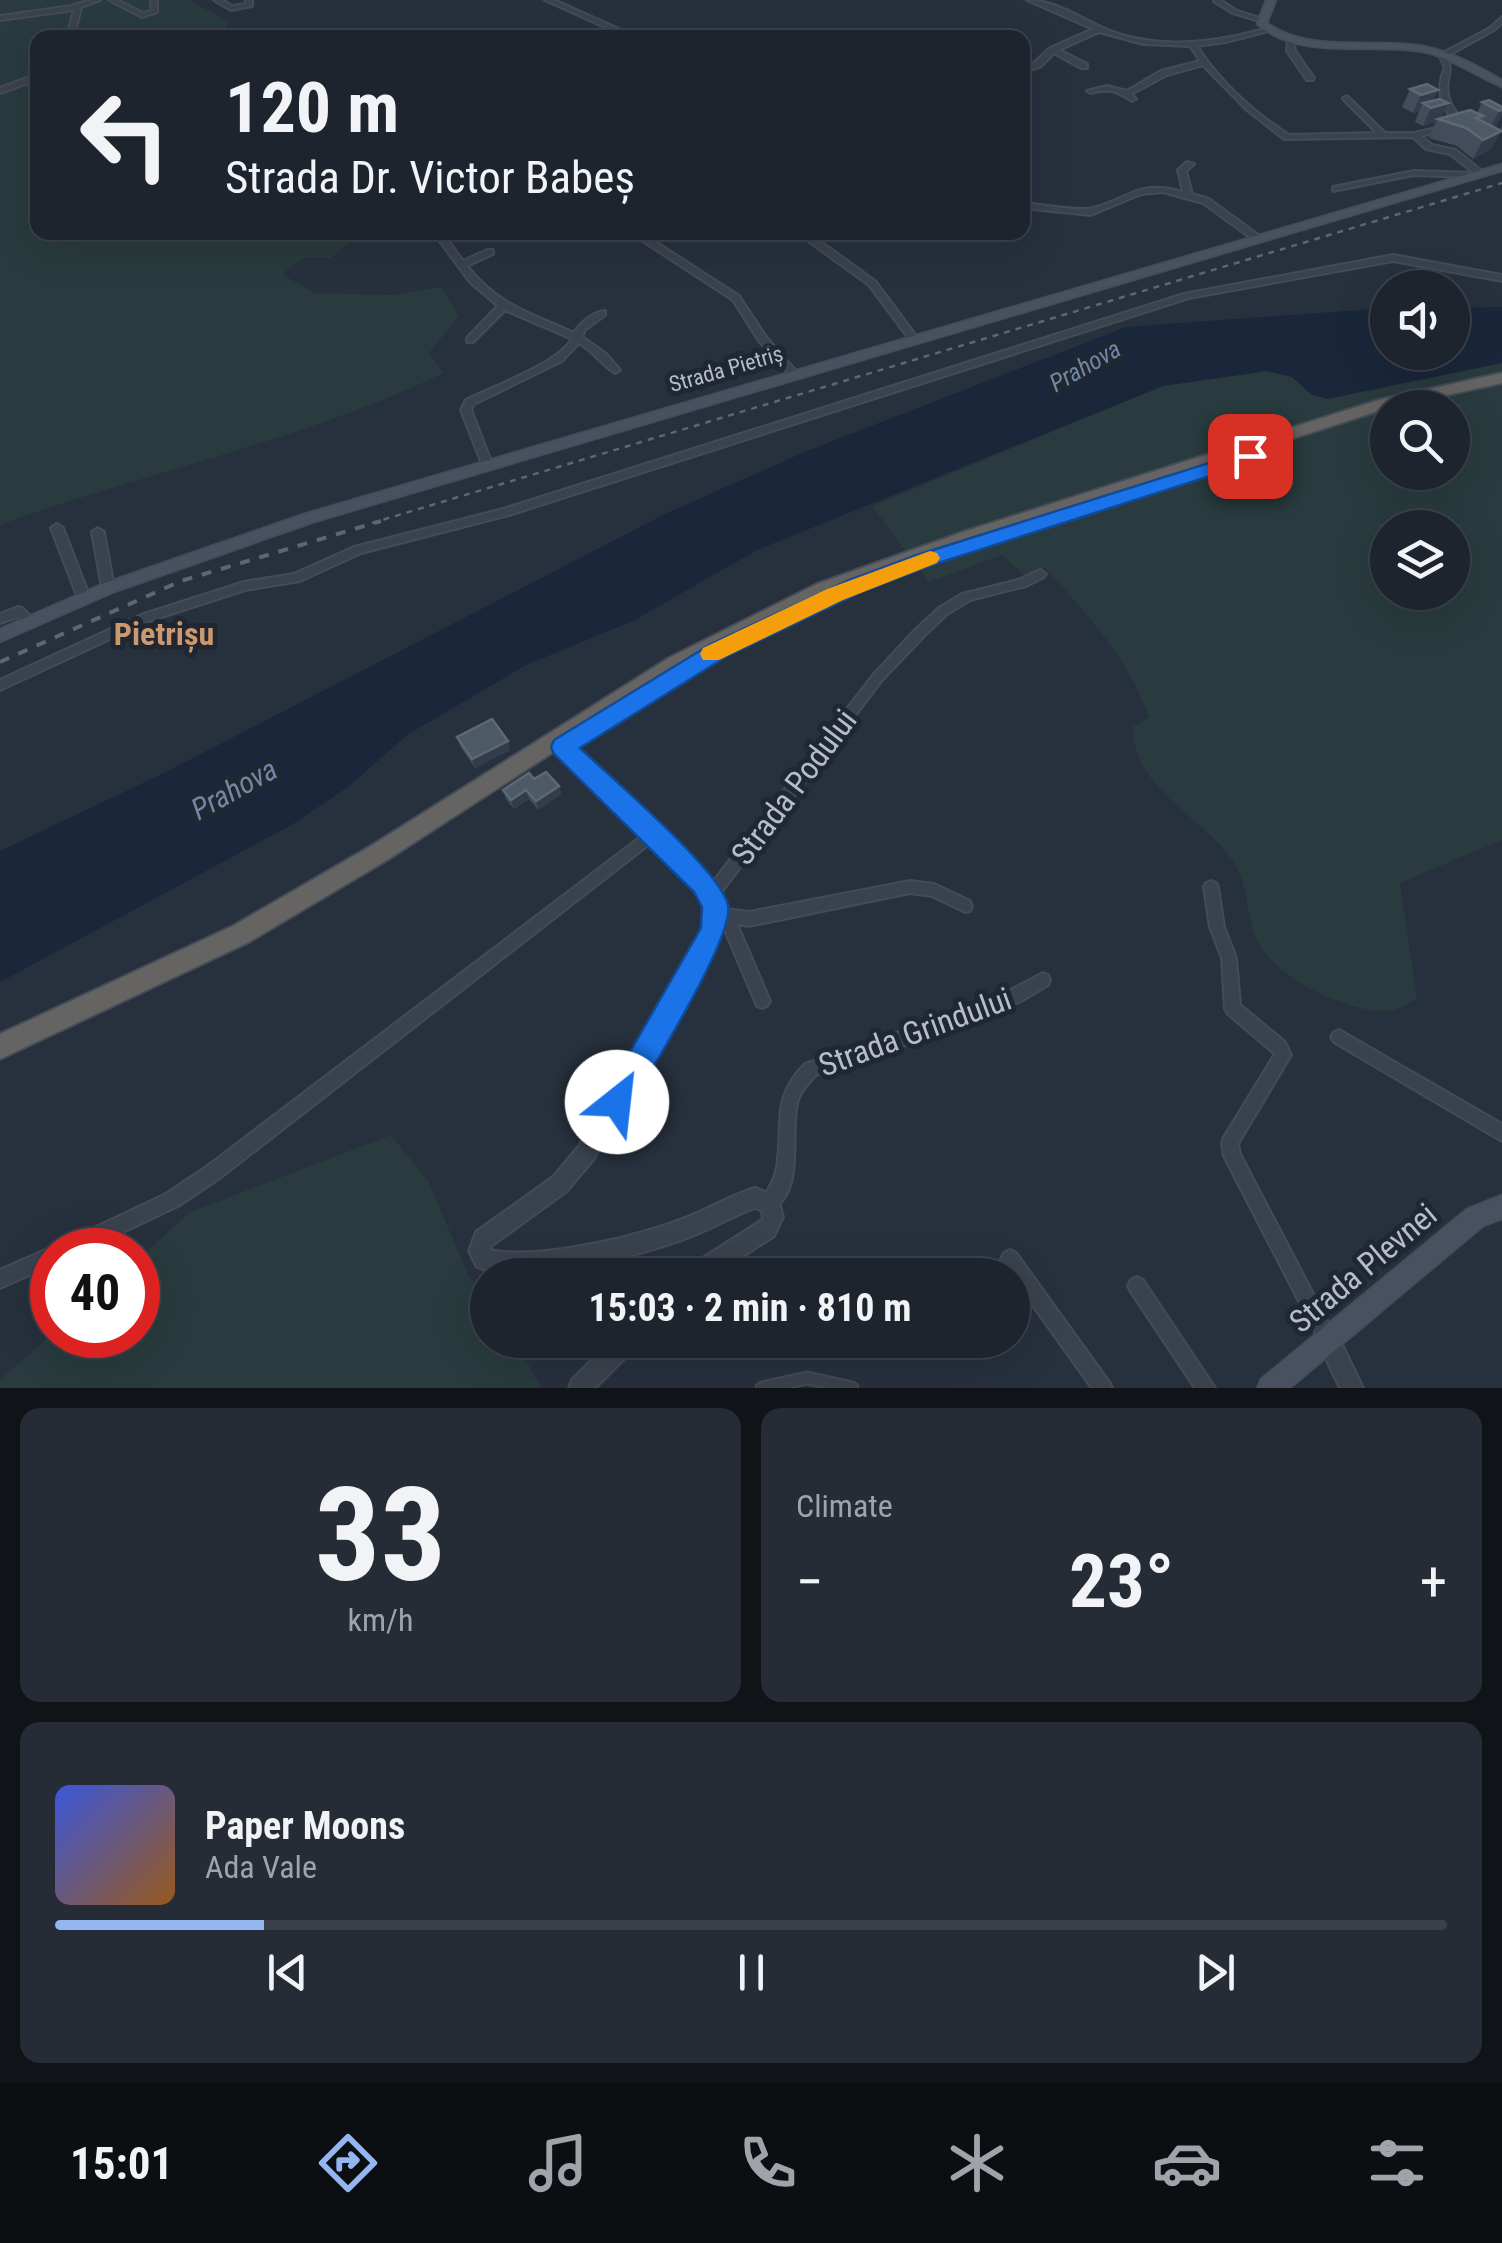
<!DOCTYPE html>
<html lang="en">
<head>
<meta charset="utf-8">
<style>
	body { margin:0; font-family:"Roboto Condensed",sans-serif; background:#252c36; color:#f1f3f6; height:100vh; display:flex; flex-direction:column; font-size:38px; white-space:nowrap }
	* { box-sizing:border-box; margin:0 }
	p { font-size:32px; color:#a0a4aa }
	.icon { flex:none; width:55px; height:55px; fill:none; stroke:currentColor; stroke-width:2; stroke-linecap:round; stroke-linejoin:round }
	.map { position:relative; height:1388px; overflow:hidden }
	.details { display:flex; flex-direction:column; gap:20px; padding:20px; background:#101419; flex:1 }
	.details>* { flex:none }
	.hud { position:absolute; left:30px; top:30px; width:1000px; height:210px; border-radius:20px; box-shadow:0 10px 40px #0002,0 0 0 2px #3b414a; background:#1d242e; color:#f1f3f6; overflow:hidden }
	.controls { position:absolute; left:1370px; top:270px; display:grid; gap:20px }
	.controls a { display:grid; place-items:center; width:100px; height:100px; border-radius:50%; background:#1d242e; box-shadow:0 10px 40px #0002,0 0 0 2px #3b414a; font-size:50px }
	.speed { position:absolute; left:30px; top:1228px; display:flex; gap:20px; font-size:50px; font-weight:700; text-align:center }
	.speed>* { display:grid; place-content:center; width:130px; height:130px; border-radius:50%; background:#1d242e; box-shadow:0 10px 40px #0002,0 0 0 2px #3b414a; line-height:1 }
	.speed .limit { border:15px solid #d22; background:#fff; color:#111 }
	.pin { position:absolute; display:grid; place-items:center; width:85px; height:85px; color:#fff; margin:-42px; border-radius:20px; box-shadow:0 5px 15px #0006 }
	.me { position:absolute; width:110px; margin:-55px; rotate:29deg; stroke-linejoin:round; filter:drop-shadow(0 0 8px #0008) }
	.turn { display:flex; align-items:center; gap:35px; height:210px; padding:0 30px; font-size:45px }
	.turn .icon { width:130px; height:130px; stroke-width:2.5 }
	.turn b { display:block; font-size:70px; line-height:85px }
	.big { font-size:75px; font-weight:700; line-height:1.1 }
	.details .widget { flex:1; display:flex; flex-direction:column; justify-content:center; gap:15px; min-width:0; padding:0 35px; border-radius:20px; background:#252c36 }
	.details .dial { align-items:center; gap:0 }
	.dial b { font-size:130px; line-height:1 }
	.song { display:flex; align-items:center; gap:30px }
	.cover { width:120px; height:120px; border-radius:15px; background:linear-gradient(135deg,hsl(230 70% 55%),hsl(30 70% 35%)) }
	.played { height:10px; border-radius:5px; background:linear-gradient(90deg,#94b6f0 15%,#3b414a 15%) }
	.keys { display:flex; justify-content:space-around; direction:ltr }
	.heat { display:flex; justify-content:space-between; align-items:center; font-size:55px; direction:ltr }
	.details .tiles { flex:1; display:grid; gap:20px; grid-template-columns:1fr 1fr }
	.widget:last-child { grid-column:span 2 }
	.trip { position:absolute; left:470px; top:1258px; width:560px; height:100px; border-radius:50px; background:#1d242e; box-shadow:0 10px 40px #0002,0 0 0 2px #3b414a; font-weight:700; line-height:100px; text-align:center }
	.menu { display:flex; height:160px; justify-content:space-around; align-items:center; background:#0c0e12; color:#a0a4aa }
	.menu .icon { width:70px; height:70px }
	.menu .current { color:#94b6f0 }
	.menu b { font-size:45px; color:#f1f3f6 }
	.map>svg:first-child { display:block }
	.green { fill:#293b3e; fill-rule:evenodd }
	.water { fill:#1a273a }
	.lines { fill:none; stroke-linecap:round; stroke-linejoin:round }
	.pedestrian-casing { stroke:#434b56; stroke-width:15 }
	.minor-casing { stroke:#434b56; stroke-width:4 }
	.tertiary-casing { stroke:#434b56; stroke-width:4 }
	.secondary-casing { stroke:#434b56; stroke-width:3 }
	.trunk-casing { stroke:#454d58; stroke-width:4 }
	.pedestrian { stroke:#3a424d; stroke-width:11 }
	.minor { fill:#3a424d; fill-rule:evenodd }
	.tertiary { fill:#3a424d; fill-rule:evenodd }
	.secondary { fill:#495160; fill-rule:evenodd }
	.trunk { fill:#656462; fill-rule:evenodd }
	.rail-far1 { stroke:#5d6674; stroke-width:2.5; stroke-dasharray:6 6; stroke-linecap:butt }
	.rail { stroke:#5d6674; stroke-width:4; stroke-dasharray:10 10; stroke-linecap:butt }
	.wall { fill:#424c5a }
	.shaded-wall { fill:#323c4a }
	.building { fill:#4e5966; stroke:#5e6875; stroke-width:2.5 }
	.route { fill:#1a73e8; stroke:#114b97; stroke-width:2.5 }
	.slow { fill:#f59e0b }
	.labels { text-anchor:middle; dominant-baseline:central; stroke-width:10; stroke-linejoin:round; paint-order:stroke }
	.far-street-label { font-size:22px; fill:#b6bdc8; stroke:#1f2732 }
	.far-water-label { font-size:25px; font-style:italic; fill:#7287a4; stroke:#1f2732 }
	.water-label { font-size:30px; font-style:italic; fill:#7287a4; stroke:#1f2732 }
	.quarter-label { font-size:32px; font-weight:bold; fill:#cc986d; stroke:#1f2732 }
	.near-street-label { font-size:32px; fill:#b6bdc8; stroke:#1f2732 }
</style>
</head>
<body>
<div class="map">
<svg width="1502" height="1388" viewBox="0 0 1502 1388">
	<rect width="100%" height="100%" fill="#27303d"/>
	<path class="green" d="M0,0H189L229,22L220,35L213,37L38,38V232L362,233L331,258H304L282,274L314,293L391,295L442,287L459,316L429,353L444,373C303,441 147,471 0,525Z
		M1502,363V840L1400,883L1417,999C1408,1004 1399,1010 1389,1011C1350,1014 1277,979 1258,943C1246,919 1249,886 1234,863C1203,815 1133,791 1133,727L1149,717C1128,658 1087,614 1045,568L1026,577L1002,555L929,582L872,506L1163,386L1267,371L1292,377L1311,394L1327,399ZM1388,408H1452V472H1388ZM1388,528H1452V592H1388Z
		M391,1135L429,1182L468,1275L487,1296L488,1340H514L542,1388H0V1380L52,1334L138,1335V1259L190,1212Z"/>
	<path class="water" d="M1502,307V363L1327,399L1311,394L1292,377L1267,371L1163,386L757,550L633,621L526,665L407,735L348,787L293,824L0,982V851L164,773L667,513L807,451L1126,327L1387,308L1388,352H1452L1453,308Z"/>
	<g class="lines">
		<defs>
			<path id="pedestrian" d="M762,1388L807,1378L852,1388"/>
			<path id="minor" d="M90,0H100L81,7L75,32L80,38H72L68,33L74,10L0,20V16L72,6Z
				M109,0H117L143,13L151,11V0H157V12L142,17Z
				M214,0H222L232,6L246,4V0H252V6L231,10Z
				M545,0H554L639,38H629Z
				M1027,0C1060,0 1090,26 1122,35C1157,45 1195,44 1230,37C1243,35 1256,30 1268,29V31L1226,42L1197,46C1219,81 1254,113 1289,135L1377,133L1344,100L1343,98L1347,96L1385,133H1415L1448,125V129L1421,136L1432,145L1456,150L1484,173L1475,177L1414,175L1333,191V187L1414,171L1474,173L1450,154L1426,149L1413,137L1284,139L1247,110L1203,65L1167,75L1131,94L1136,99L1132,101C1116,91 1111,88 1091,93L1087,91L1107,86L1127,91L1161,71L1200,61L1190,46L1143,44L1099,32L1059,50L1087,64V68H1081L1054,53L1040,67L1022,72V67L1034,63L1050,48L1093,29Z
				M1214,0H1220L1237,11L1266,20L1263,22L1233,13L1215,2Z
				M1502,17V23L1494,30L1447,56C1451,67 1450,69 1448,80C1445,100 1454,113 1469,125L1462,127C1441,112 1435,91 1445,67L1439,55L1490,28Z
				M1288,36L1293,37L1295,51L1314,78L1313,80H1307L1287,51Z
				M38,74V79L0,93V88Z
				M1187,162L1194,164L1186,171L1192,194L1209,199L1261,237V241H1255L1203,203L1163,192L1141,194L1091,215L1022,208V203C1040,204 1078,212 1093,208C1132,198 1138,179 1183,192L1178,170Z
				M433,232H442L463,261L487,250H493V254L467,266C500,307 529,312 574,333C579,323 595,311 605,311V315L585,330L582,337L606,354L620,370L615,373C602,365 593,351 579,343L562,361L474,404L471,410L492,464L487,468L482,464L461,410L466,400C494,386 557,364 572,339L505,310L473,342H467V338L498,306L470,282Z
				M629,232H640L739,296L766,337L796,371V375H790L759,341L733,300Z
				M804,234H810L875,281L916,336V340H910L869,285L804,238Z
				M1393,255L1502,275V281L1393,261L1189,298L509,515L361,553L300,581L245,590L149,621L0,690V680L141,615L244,582L294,574L354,547L503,509L1184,294Z
				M57,524L63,528L90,598L88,601H80L78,598L51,528Z
				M98,528L104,532L114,588L108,592L102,588L92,532Z
				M1040,570L1046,574L1044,577L1026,586L970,600L947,614L924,636L882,680L716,899L711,901L706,899L704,895L706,891L874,674L915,630L939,608L962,594L1018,580Z
				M18,607L22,608L36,622L34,625H26L17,617L0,623V614Z
				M651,829L656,831L658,835L656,839L221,1177L178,1206L85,1250H52V1265L0,1288V1270L52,1247L58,1250L60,1244L166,1194L209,1165Z
				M910,881L934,884L970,901L972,906L970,911L965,912L932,896L910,893L749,926L737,924L770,1001L767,1006L762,1008L757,1006L719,916L721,911L726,909L749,912Z
				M1211,881L1216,883L1218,887L1224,927L1236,958L1240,1005L1285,1042L1291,1055L1242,1137L1238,1144L1240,1154L1333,1332L1336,1338L1333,1344L1327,1347L1321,1344L1224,1156L1222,1143L1224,1137L1275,1054L1228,1014L1225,1009L1222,958L1210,927L1204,887L1206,883Z
				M1043,973L1048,975L1050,980L1048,985L1021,1001L959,1027L816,1075C809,1083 801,1090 798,1100C788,1133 807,1191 770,1211L764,1209L762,1203C767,1190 775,1181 777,1167C784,1123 770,1100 805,1064L959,1012L1011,990Z
				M1339,1030L1502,1124V1141L1334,1042L1331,1037L1334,1032Z
				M1010,1250L1016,1253L1109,1382L1112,1388H1092L1004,1265L1001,1259L1004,1253Z
				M1137,1277L1143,1280L1215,1388H1195L1131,1292L1128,1286L1131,1280Z"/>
			<path id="tertiary" d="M563,741L568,743L709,879C722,897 728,914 720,936L593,1160L567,1191L491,1246L490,1250C542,1260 640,1236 690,1216C712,1207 732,1195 755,1188L777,1196L783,1217L774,1236L714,1275H686L689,1268L695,1263L759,1222L763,1219L762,1210L755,1208L747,1211C728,1219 710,1229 690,1237C643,1255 524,1287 477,1267L469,1251L476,1232L553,1177L579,1146L706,928V906L697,889L558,751L555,747L558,743Z
				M1327,1327L1335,1330L1363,1388H1340L1316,1338L1319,1330Z
				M612,1340H638L635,1348L595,1388H569L572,1380Z"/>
			<path id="secondary" d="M1266,0H1276L1267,23C1311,54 1372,37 1422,46C1451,51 1477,66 1502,80V87C1476,76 1452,58 1424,52C1372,42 1300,62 1257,24Z
				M1502,164V171L314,522L114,592L0,642V629L102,584L304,514Z
				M1502,1195V1219L1483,1226L1290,1388H1257L1261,1379L1467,1209Z"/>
			<path id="trunk" d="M1502,373V383L1388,408L978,539L831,594L683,668L387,860L249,942L0,1059V1034L233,926L371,846L669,658L817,584L966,531L1379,400Z"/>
		</defs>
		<use href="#pedestrian" class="pedestrian-casing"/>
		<use href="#minor" class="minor-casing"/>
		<use href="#tertiary" class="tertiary-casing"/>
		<use href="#secondary" class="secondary-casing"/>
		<use href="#trunk" class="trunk-casing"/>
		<use href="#pedestrian" class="pedestrian"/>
		<use href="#minor" class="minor"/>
		<use href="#tertiary" class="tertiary"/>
		<use href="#secondary" class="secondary"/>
		<use href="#trunk" class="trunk"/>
		<path class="rail-far1" d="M372,523L1502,183"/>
		<path class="rail" d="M0,662L181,581L381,521"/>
	</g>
	<path class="wall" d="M1410,89L1433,100L1448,103L1441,118L1477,113L1482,102L1502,107L1496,127L1494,128L1500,130L1502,126V133L1500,132L1491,149L1473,159L1457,146L1429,138L1436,122L1423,126L1415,122L1419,111L1413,113L1402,107Z
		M457,737L508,741L510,750L475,768L460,746Z
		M534,779L559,786L561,794L538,810L529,799L514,809L506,799L503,790Z"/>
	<path class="shaded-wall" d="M1438,90L1430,107L1423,103L1419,111L1413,113L1421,95Z
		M1448,103L1440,120L1438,119L1436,122L1423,126L1431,108Z
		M1502,110V115L1496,127L1489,129L1499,111Z
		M1501,131L1491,149L1473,159L1483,140Z
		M508,741L510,750L475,768L472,759Z
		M559,786L561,794L538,810L536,801Z
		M526,790L529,799L514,809L511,800Z"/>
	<path class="building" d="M1427,84L1438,90L1421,95L1410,89Z
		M1440,99L1448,103L1431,108L1423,103Z
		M1489,100L1502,107V110L1499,111L1482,102Z
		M1470,110L1483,116L1476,118L1501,131L1483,140L1466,128L1438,119Z
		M492,719L508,741L472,759L457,737Z
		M546,772L559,786L536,801L526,790L511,800L503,790L529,773L534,779Z"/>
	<path class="route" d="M1250,450L1260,456L1257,461L932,565L861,592L727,656L580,748C610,777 721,871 728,905C735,937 647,1076 627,1112L617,1116L607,1112L602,1102L607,1092L701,928L702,907L694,892L554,754L551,747L554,740L711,644L847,581L917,555Z"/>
	<path class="slow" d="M930,551L937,553L940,558L937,563L843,600L719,660H703L700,654L703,648L827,589Z"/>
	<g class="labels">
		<g class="far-street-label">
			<text transform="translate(726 369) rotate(-16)">Strada Pietriș</text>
		</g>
		<g class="far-water-label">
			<text transform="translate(1085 366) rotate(-30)">Prahova</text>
		</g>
		<g class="water-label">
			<text transform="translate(234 789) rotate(-29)">Prahova</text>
		</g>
		<g class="quarter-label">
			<text x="164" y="634">Pietrișu</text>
		</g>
		<g class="near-street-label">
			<text transform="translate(794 787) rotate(-53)">Strada Podului</text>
			<text transform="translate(915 1032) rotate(-20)">Strada Grindului</text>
			<text transform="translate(1363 1268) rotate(-40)">Strada Plevnei</text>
		</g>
	</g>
</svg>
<div class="controls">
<a><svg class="icon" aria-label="sound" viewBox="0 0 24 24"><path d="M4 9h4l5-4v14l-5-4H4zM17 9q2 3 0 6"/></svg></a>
<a><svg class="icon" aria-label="search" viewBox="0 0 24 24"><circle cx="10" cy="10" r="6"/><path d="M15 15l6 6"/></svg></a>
<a><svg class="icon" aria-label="layers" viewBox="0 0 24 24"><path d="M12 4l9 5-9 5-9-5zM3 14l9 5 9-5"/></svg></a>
</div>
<div class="speed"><div class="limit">40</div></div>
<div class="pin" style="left:1250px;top:456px;background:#d93025"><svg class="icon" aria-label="arrive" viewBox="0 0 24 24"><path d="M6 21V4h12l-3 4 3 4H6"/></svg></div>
<svg class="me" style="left:617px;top:1102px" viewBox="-20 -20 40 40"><circle r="19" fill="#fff"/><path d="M0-13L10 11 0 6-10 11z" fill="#1a73e8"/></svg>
<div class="trip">15:03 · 2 min · 810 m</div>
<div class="hud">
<div class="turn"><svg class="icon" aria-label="left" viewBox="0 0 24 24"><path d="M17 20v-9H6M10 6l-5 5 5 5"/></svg><div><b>120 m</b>Strada Dr. Victor Babeș</div></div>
</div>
</div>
<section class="details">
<div class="tiles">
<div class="widget dial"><b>33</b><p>km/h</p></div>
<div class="widget"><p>Climate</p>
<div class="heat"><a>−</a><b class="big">23°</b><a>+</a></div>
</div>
<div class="widget">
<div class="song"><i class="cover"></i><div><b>Paper Moons</b><p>Ada Vale</p></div></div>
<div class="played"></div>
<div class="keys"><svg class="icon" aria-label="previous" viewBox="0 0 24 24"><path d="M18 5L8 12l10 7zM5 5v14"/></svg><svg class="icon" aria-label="pause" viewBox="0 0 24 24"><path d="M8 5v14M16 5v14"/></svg><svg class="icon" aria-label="next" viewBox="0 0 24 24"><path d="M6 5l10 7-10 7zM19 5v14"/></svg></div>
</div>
</div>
</section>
<nav class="menu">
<b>15:01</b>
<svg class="icon current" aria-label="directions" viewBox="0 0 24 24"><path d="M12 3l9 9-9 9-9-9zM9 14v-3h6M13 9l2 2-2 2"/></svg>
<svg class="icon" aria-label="music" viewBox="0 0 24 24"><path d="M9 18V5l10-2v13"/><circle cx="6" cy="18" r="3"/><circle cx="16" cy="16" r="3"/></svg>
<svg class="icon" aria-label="phone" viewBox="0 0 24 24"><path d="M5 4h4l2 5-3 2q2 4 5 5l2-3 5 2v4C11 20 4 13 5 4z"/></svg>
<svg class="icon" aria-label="climate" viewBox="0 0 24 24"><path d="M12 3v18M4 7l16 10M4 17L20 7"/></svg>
<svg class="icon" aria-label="car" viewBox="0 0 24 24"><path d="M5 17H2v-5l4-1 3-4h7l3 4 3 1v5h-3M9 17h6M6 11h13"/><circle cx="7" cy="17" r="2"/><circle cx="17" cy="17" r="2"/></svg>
<svg class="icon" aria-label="filters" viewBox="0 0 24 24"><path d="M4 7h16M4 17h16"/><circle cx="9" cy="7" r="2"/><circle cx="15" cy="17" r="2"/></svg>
</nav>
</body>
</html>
